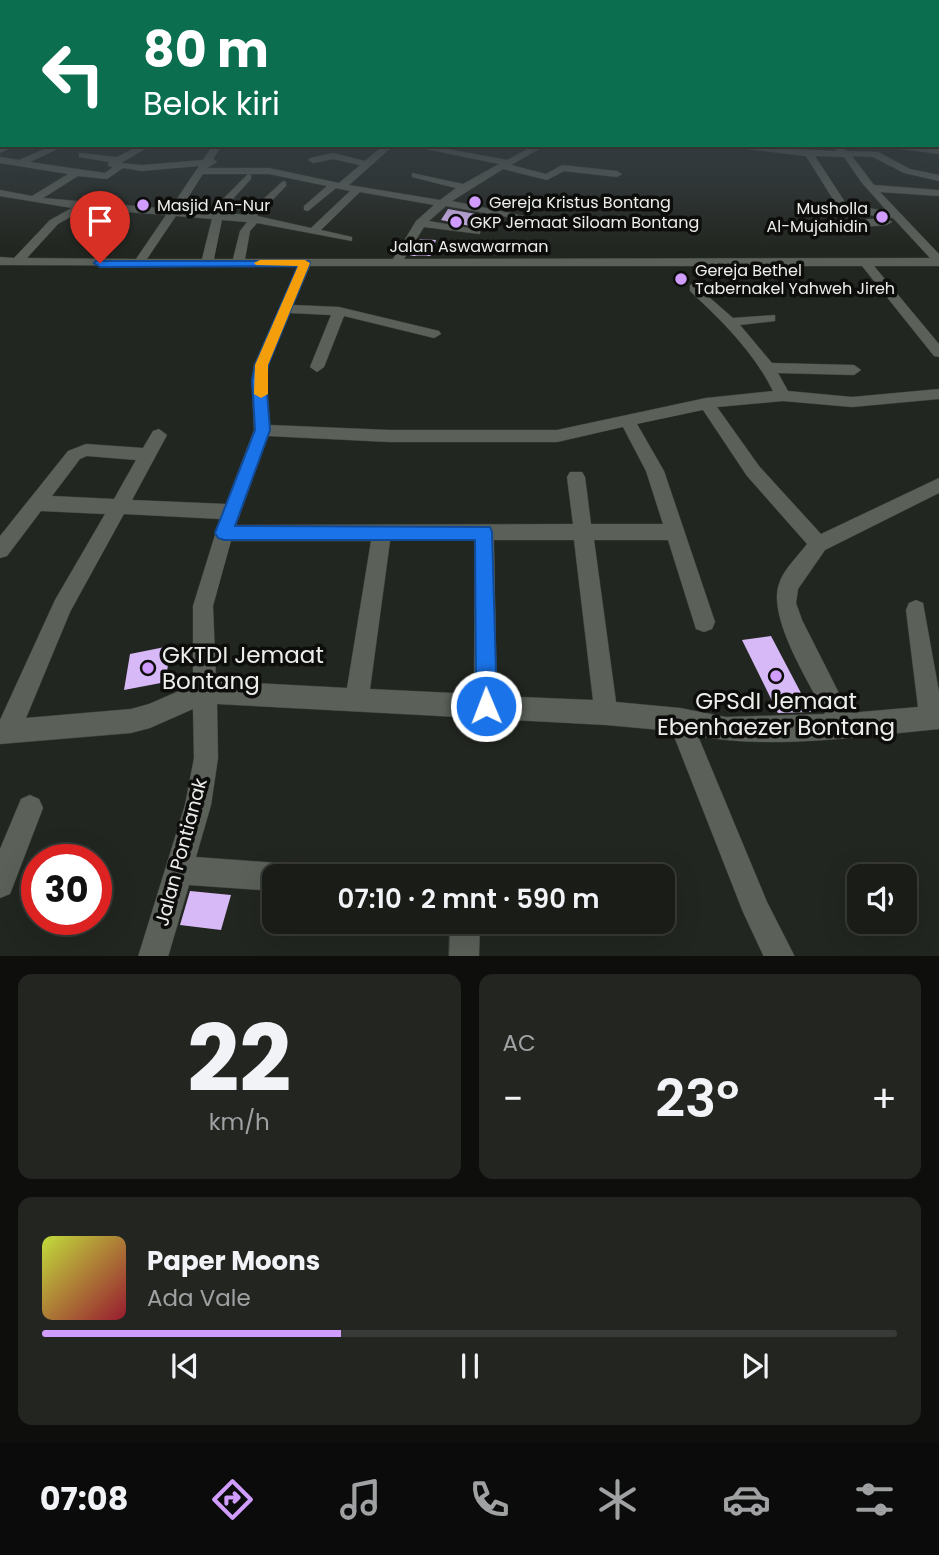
<!DOCTYPE html>
<html lang="id">
<head>
<meta charset="utf-8">
<style>
	body { margin:0; font-family:Poppins,sans-serif; background:#232521; color:#f1f3f6; height:100vh; display:flex; flex-direction:column; font-size:26px; white-space:nowrap }
	* { box-sizing:border-box; margin:0 }
	p { font-size:23px; color:#9fa1a2 }
	.icon { flex:none; width:38px; height:38px; fill:none; stroke:currentColor; stroke-width:2; stroke-linecap:round; stroke-linejoin:round }
	.map { position:relative; height:956px; overflow:hidden }
	.sheet { display:flex; flex-direction:column; gap:18px; padding:18px; background:#0e0f0d; flex:1 }
	.sheet>* { flex:none }
	.hud { position:absolute; left:0px; top:0px; width:940px; height:147px; box-shadow:0 7px 28px #0002,0 0 0 2px #383a37; background:#0b6e4f; color:#fff; overflow:hidden }
	.buttons { position:absolute; left:847px; top:864px; display:grid; gap:14px }
	.buttons a { display:grid; place-items:center; width:70px; height:70px; border-radius:14px; background:#1a1c18; box-shadow:0 7px 28px #0002,0 0 0 2px #383a37; font-size:35px }
	.speed { position:absolute; left:21px; top:844px; display:flex; gap:14px; font-size:35px; font-weight:700; text-align:center }
	.speed>* { display:grid; place-content:center; width:91px; height:91px; border-radius:50%; background:#1a1c18; box-shadow:0 7px 28px #0002,0 0 0 2px #383a37; line-height:1 }
	.speed .limit { border:10px solid #d22; background:#fff; color:#111 }
	.pin { position:absolute; display:grid; place-items:center; width:60px; height:60px; color:#fff; margin:-72px -30px; border-radius:50% 50% 50% 0; rotate:-45deg; box-shadow:0 0 7px #0007 }
	.pin .icon { rotate:45deg }
	.me { position:absolute; width:77px; margin:-38px; rotate:359deg; stroke-linejoin:round; filter:drop-shadow(0 0 5px #0008) }
	.turn { display:flex; align-items:center; gap:24px; height:147px; padding:0 28px; font-size:32px }
	.turn .icon { width:91px; height:91px; stroke-width:2.5 }
	.turn b { display:block; font-size:49px; line-height:60px }
	.big { font-size:52px; font-weight:600; line-height:1.1 }
	.sheet .tile { flex:1; display:flex; flex-direction:column; justify-content:center; gap:10px; min-width:0; padding:0 24px; border-radius:14px; background:#232521 }
	.sheet .dial { align-items:center; gap:0 }
	.dial b { font-size:91px; line-height:1 }
	.song { display:flex; align-items:center; gap:21px }
	.cover { width:84px; height:84px; border-radius:10px; background:linear-gradient(135deg,hsl(70 70% 55%),hsl(350 70% 35%)) }
	.played { height:7px; border-radius:4px; background:linear-gradient(90deg,#d09dfe 35%,#383a37 35%) }
	.keys { display:flex; justify-content:space-around; direction:ltr }
	.heat { display:flex; justify-content:space-between; align-items:center; font-size:38px; direction:ltr }
	.sheet .tiles { flex:1; display:grid; gap:18px; grid-template-columns:1fr 1fr }
	.tile:last-child { grid-column:span 2 }
	.trip { position:absolute; left:262px; top:864px; width:413px; height:70px; border-radius:14px; background:#1a1c18; box-shadow:0 7px 28px #0002,0 0 0 2px #383a37; font-weight:600; line-height:70px; text-align:center }
	.tabs { display:flex; height:112px; justify-content:space-around; align-items:center; background:#0a0b0a; color:#9fa1a2 }
	.tabs .icon { width:49px; height:49px }
	.tabs .active { color:#d09dfe }
	.tabs b { font-size:32px; color:#f1f3f6 }
	.map>svg:first-child { display:block }
	.building { fill:#d8b9f7 }
	.lines { fill:none; stroke-linecap:round; stroke-linejoin:round }
	.minor-casing { stroke:#3c403b; stroke-width:1 }
	.minor { fill:#5b6059; fill-rule:evenodd }
	.route { fill:#1a73e8; stroke:#114b97; stroke-width:2 }
	.slow { fill:#f59e0b }
	.poi-dot { fill:#d09dfe; stroke:#0d0e0c; stroke-width:2.5 }
	.labels { text-anchor:middle; dominant-baseline:central; stroke-width:7; stroke-linejoin:round; paint-order:stroke }
	.far-poi-label { font-size:16px; fill:#eceeea; stroke:#0d0e0c; text-anchor:start }
	.far-street-label { font-size:16px; fill:#eceeea; stroke:#0d0e0c }
	.street-label { font-size:19px; fill:#eceeea; stroke:#0d0e0c }
	.near-poi-label { font-size:23px; fill:#eceeea; stroke:#0d0e0c; text-anchor:start }
</style>
</head>
<body>
<div class="map">
<svg width="939" height="957" viewBox="0 0 939 957">
	<rect width="100%" height="100%" fill="#222620"/>
	<path class="building" d="M448,209L476,214L470,226L441,220Z
		M420,239L436,240L431,256H410Z
		M771,636L811,712L778,713L742,640Z
		M170,646L166,682L124,690L130,654Z
		M190,891L231,895L221,930L180,925Z"/>
	<g class="lines">
		<defs>
			<path id="minor" d="M938,116H939V120H938Z
				M4,145H17L0,153V147Z
				M54,145H66L30,162L105,173L113,167L108,166L109,162L79,157V153L117,157L141,145H152L121,163L142,165L203,160L213,145H222L213,159L217,162L207,168H269L339,183L360,165L333,159L313,163L308,160L310,158L333,153L365,161L384,145H394L349,185L440,200L456,188L412,177V173L463,184L499,164L406,145H426L507,160L535,145H546L511,165L546,174L562,165L617,171L622,174L617,177L564,171L547,180L503,169L452,201L524,216V220L446,206L429,221L480,230V234L424,227L404,259L930,258L893,218L815,208L814,206L819,203L836,204L806,156L714,145L835,151L839,147L847,151L878,152L910,169L939,175V181L904,173L873,157L852,156L874,185L939,190V196L880,192L939,254V266H874L939,344V357L934,356L862,266H310L293,305L339,307L439,331L441,334L434,338L344,316L324,367L317,372L310,367L331,315L290,313L268,365L266,380L270,425L389,430H557L706,398L773,391C753,351 722,321 690,291V285L694,284L733,318L775,315V321L740,325L772,363L854,365L861,370L854,375L778,373L788,391L852,397L939,389V399L852,407L783,401L717,407L759,466L821,534L939,478V493L825,550L798,589L796,603L802,620L849,713L918,707L906,610L909,603L916,600L923,603L939,692V729C866,736 770,750 698,736L767,902L795,957H764L743,912L672,731L606,725L217,704L218,758L211,805L196,857L278,863L288,867L292,877H275V891L189,885L168,957H138L185,805L194,758L193,709L150,728L131,733L0,744V720L55,600L105,514L41,511L7,556L0,558V536L68,451L86,444L143,448L153,431L159,429L167,435L132,500L226,504L254,430L252,380L254,365L298,266L0,265V257L14,258L50,220L72,208L0,196V190L32,196L68,174L0,163V157L19,160ZM815,156L844,157L862,183L887,211L847,205ZM199,166L170,209L43,198L78,176L107,179L123,168L142,171ZM203,174H269L327,186L304,206V210L308,211L336,188L350,191L311,228L257,216L286,186V182L283,181L246,215L221,212L251,179V175L248,174L210,212L180,210ZM360,192L434,205L416,221L393,259H245L250,231L257,223L352,241V237L321,230ZM85,209L115,211L88,231V235L92,236L127,212L166,215L136,259L27,258L58,224ZM176,216L212,219L202,259H147ZM222,220L247,222L240,231L233,259H214ZM703,410L747,476L807,544C798,556 783,570 779,584C767,617 810,684 825,714L726,717L680,708L616,702L594,540H668L696,629L704,632L712,629L715,622L664,471L637,424ZM623,427L646,471L663,524H591L585,477L582,472H570L567,477L573,524L236,525L268,436L389,442H557ZM87,456L136,460L114,499L52,496L80,459ZM124,514L220,519L193,606V685L149,704L131,709L26,718L70,612ZM475,540L474,694L370,689L390,541ZM494,540H574L593,700L497,696ZM231,541H371L347,688L216,681L213,606Z
				M889,145L939,148V154L893,148Z
				M868,219H887L892,222C885,228 873,224 864,228L863,235H855L854,225Z
				M30,795L39,799L43,808L10,894L0,898V849L21,799Z
				M450,922H480L479,957H449Z"/>
		</defs>
		<use href="#minor" class="minor-casing"/>
		<use href="#minor" class="minor"/>
	</g>
	<linearGradient id="sky" x2="0" y2="1"><stop stop-color="#131512"/><stop offset="0.46" stop-color="#3e474e"/><stop offset="1" stop-color="#3e474e" stop-opacity="0"/></linearGradient>
	<rect width="939" height="250" fill="url(#sky)"/>
	<path class="route" d="M96,261H309L310,263L268,365L266,380L270,430L235,526L490,527L492,532L497,706L494,714L486,717L479,714L476,706L475,540H224L218,538L215,533L255,430L252,380L255,365L298,266L100,267L94,263Z"/>
	<path class="slow" d="M260,260H305L310,263L268,365V394L261,398L254,394L255,365L298,266L256,265L254,263Z"/>
	<g class="poi-dot">
		<circle cx="475" cy="202" r="7"/>
		<circle cx="143" cy="205" r="7"/>
		<circle cx="882" cy="217" r="7"/>
		<circle cx="456" cy="222" r="7"/>
		<circle cx="681" cy="279" r="7"/>
		<circle cx="148" cy="668" r="7"/>
		<circle cx="776" cy="676" r="7"/>
	</g>
	<g class="labels">
		<g class="far-poi-label">
			<text x="489" y="202">Gereja Kristus Bontang</text>
			<text x="157" y="205">Masjid An-Nur</text>
			<text x="868" y="208" text-anchor="end">Musholla<tspan x="868" dy="18">Al-Mujahidin</tspan></text>
			<text x="470" y="222">GKP Jemaat Siloam Bontang</text>
			<text x="695" y="270">Gereja Bethel<tspan x="695" dy="18">Tabernakel Yahweh Jireh</tspan></text>
		</g>
		<g class="far-street-label">
			<text x="469" y="246">Jalan Aswawarman</text>
		</g>
		<g class="street-label">
			<text transform="translate(181 852) rotate(-75)">Jalan Pontianak</text>
		</g>
		<g class="near-poi-label">
			<text x="162" y="655">GKTDI Jemaat<tspan x="162" dy="26">Bontang</tspan></text>
			<text x="776" y="701" text-anchor="middle">GPSdI Jemaat<tspan x="776" dy="26">Ebenhaezer Bontang</tspan></text>
		</g>
	</g>
</svg>
<div class="buttons">
<a><svg class="icon" aria-label="sound" viewBox="0 0 24 24"><path d="M4 9h4l5-4v14l-5-4H4zM17 9q2 3 0 6"/></svg></a>
</div>
<div class="speed"><div class="limit">30</div></div>
<div class="pin" style="left:100px;top:263px;background:#d93025"><svg class="icon" aria-label="arrive" viewBox="0 0 24 24"><path d="M6 21V4h12l-3 4 3 4H6"/></svg></div>
<svg class="me" style="left:486px;top:706px" viewBox="-20 -20 40 40"><circle r="17" fill="#1a73e8" stroke="#fff" stroke-width="3"/><path d="M0-11L8 9 0 5-8 9z" fill="#fff"/></svg>
<div class="trip">07:10 · 2 mnt · 590 m</div>
<div class="hud">
<div class="turn"><svg class="icon" aria-label="left" viewBox="0 0 24 24"><path d="M17 20v-9H6M10 6l-5 5 5 5"/></svg><div><b>80 m</b>Belok kiri</div></div>
</div>
</div>
<section class="sheet">
<div class="tiles">
<div class="tile dial"><b>22</b><p>km/h</p></div>
<div class="tile"><p>AC</p>
<div class="heat"><a>−</a><b class="big">23°</b><a>+</a></div>
</div>
<div class="tile">
<div class="song"><i class="cover"></i><div><b>Paper Moons</b><p>Ada Vale</p></div></div>
<div class="played"></div>
<div class="keys"><svg class="icon" aria-label="previous" viewBox="0 0 24 24"><path d="M18 5L8 12l10 7zM5 5v14"/></svg><svg class="icon" aria-label="pause" viewBox="0 0 24 24"><path d="M8 5v14M16 5v14"/></svg><svg class="icon" aria-label="next" viewBox="0 0 24 24"><path d="M6 5l10 7-10 7zM19 5v14"/></svg></div>
</div>
</div>
</section>
<nav class="tabs">
<b>07:08</b>
<svg class="icon active" aria-label="directions" viewBox="0 0 24 24"><path d="M12 3l9 9-9 9-9-9zM9 14v-3h6M13 9l2 2-2 2"/></svg>
<svg class="icon" aria-label="music" viewBox="0 0 24 24"><path d="M9 18V5l10-2v13"/><circle cx="6" cy="18" r="3"/><circle cx="16" cy="16" r="3"/></svg>
<svg class="icon" aria-label="phone" viewBox="0 0 24 24"><path d="M5 4h4l2 5-3 2q2 4 5 5l2-3 5 2v4C11 20 4 13 5 4z"/></svg>
<svg class="icon" aria-label="climate" viewBox="0 0 24 24"><path d="M12 3v18M4 7l16 10M4 17L20 7"/></svg>
<svg class="icon" aria-label="car" viewBox="0 0 24 24"><path d="M5 17H2v-5l4-1 3-4h7l3 4 3 1v5h-3M9 17h6M6 11h13"/><circle cx="7" cy="17" r="2"/><circle cx="17" cy="17" r="2"/></svg>
<svg class="icon" aria-label="filters" viewBox="0 0 24 24"><path d="M4 7h16M4 17h16"/><circle cx="9" cy="7" r="2"/><circle cx="15" cy="17" r="2"/></svg>
</nav>
</body>
</html>
